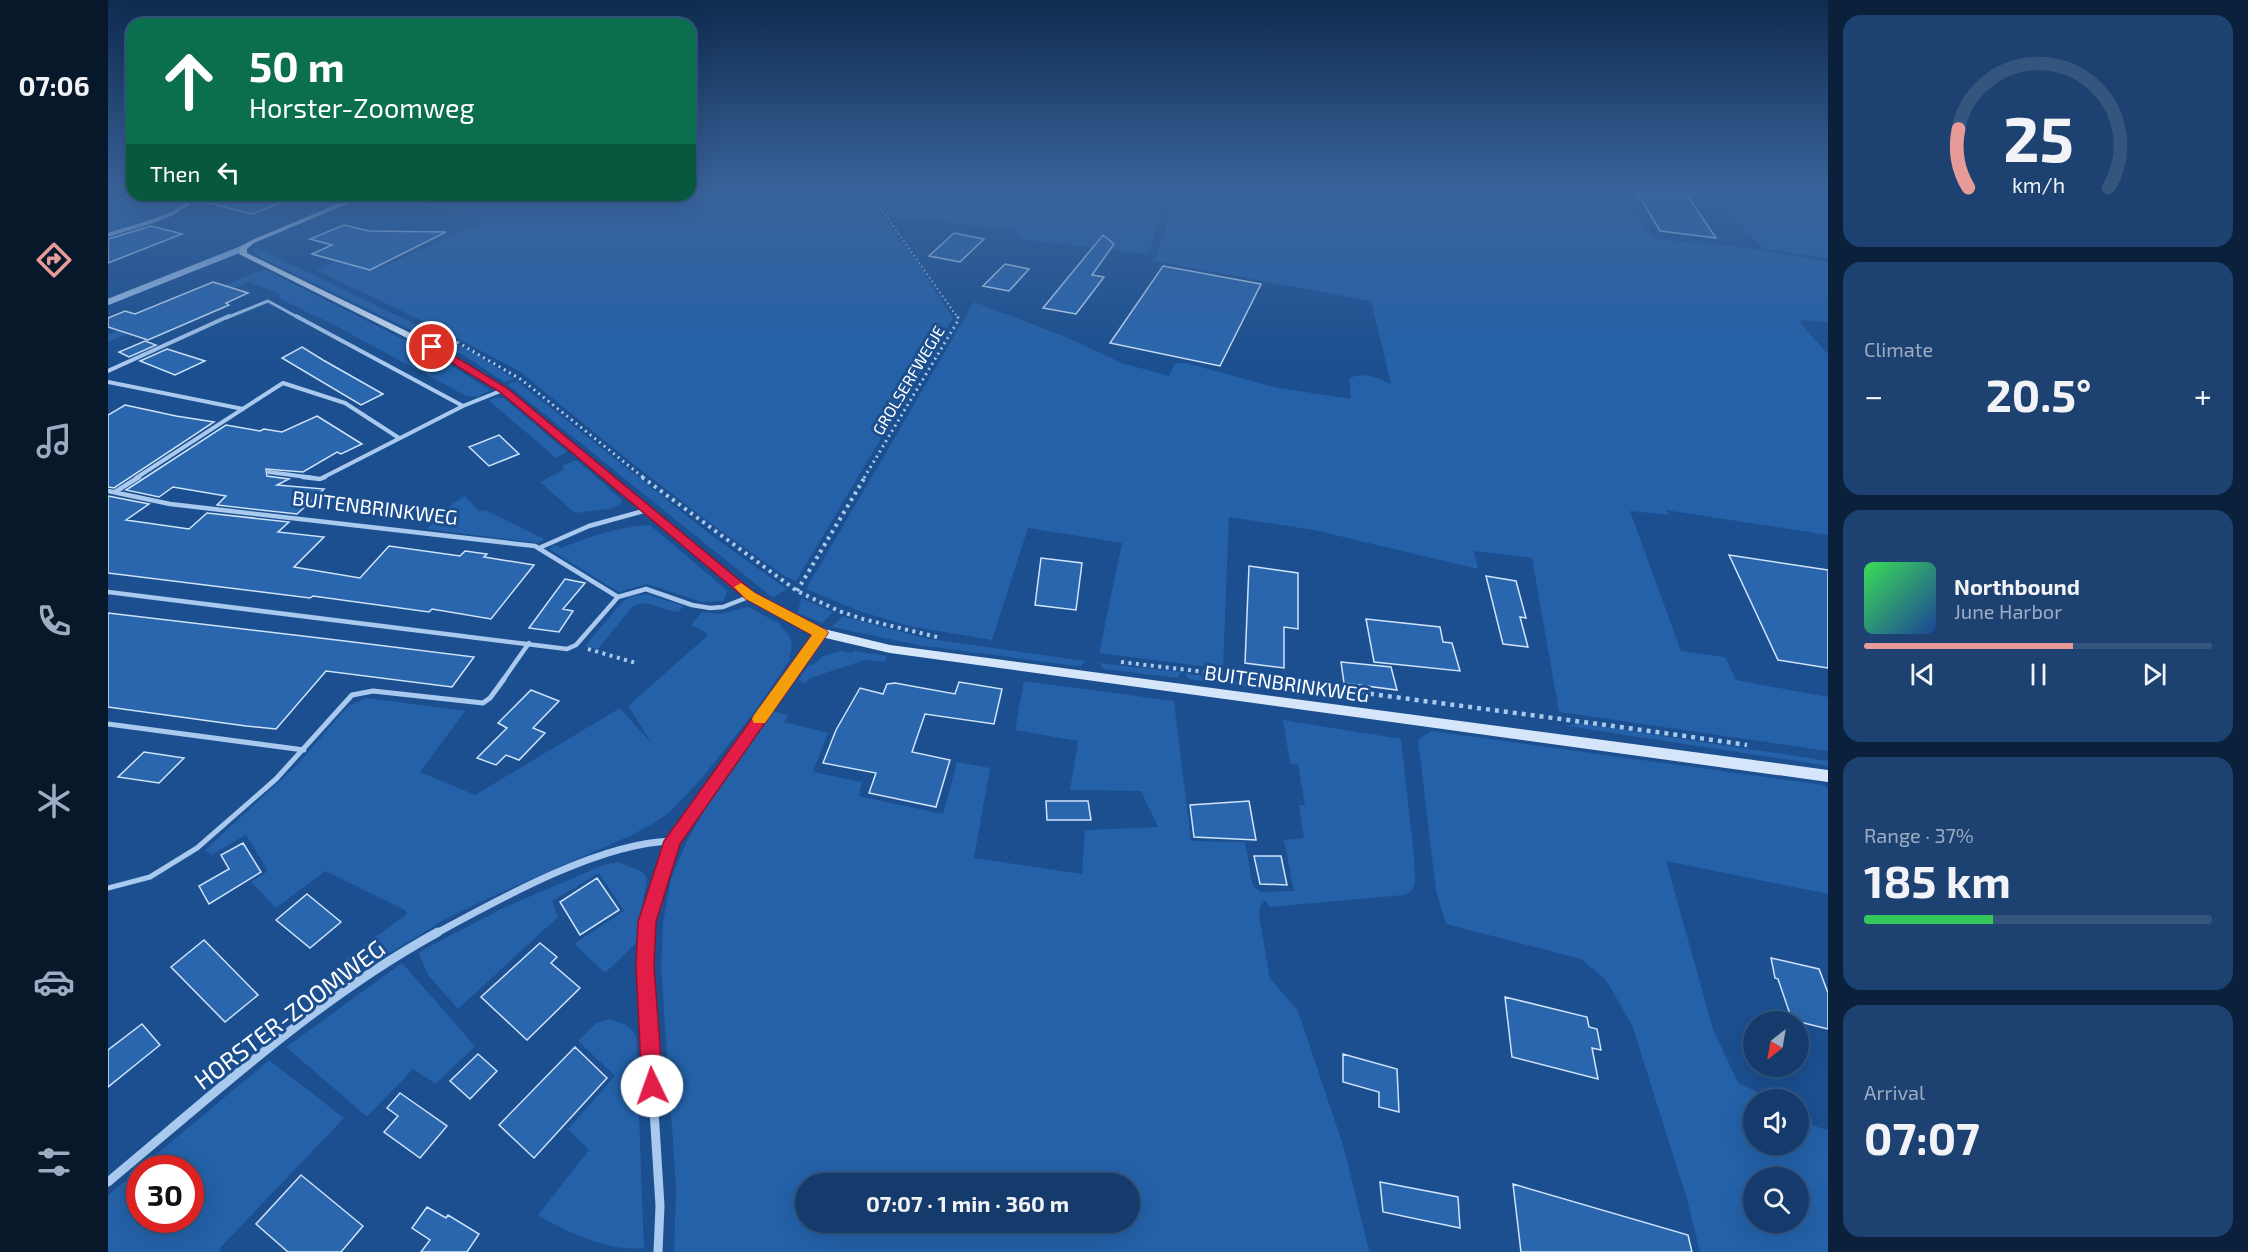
<!DOCTYPE html>
<html lang="en">
<head>
<meta charset="utf-8">
<style>
	body { margin:0; font-family:"Exo 2",sans-serif; background:#1d4271; color:#f1f3f6; height:100vh; display:flex; flex-direction:column; font-size:22px; white-space:nowrap }
	* { box-sizing:border-box; margin:0 }
	p { font-size:20px; color:#9dadc1 }
	.icon { flex:none; width:33px; height:33px; fill:none; stroke:currentColor; stroke-width:2; stroke-linecap:round; stroke-linejoin:round }
	.map { position:relative; flex:1; overflow:hidden }
	.details { display:flex; flex-direction:column; gap:15px; padding:15px; background:#0b203b; width:420px }
	.details>* { flex:none }
	.guide { position:absolute; left:18px; top:18px; width:570px; height:183px; border-radius:18px; box-shadow:0 6px 24px #0002,0 0 0 2px #33557e; background:#0b6e4f; color:#fff; overflow:hidden }
	.needle { width:39px; rotate:211deg }
	.fabs { position:absolute; left:1635px; top:1011px; display:grid; gap:12px }
	.fabs a { display:grid; place-items:center; width:66px; height:66px; border-radius:50%; background:#143b6b; box-shadow:0 6px 24px #0002,0 0 0 2px #33557e; font-size:30px }
	.speed { position:absolute; left:18px; top:1155px; display:flex; gap:12px; font-size:30px; font-weight:700; text-align:center }
	.speed>* { display:grid; place-content:center; width:78px; height:78px; border-radius:50%; background:#143b6b; box-shadow:0 6px 24px #0002,0 0 0 2px #33557e; line-height:1 }
	.speed .limit { border:9px solid #d22; background:#fff; color:#111 }
	.pin { position:absolute; display:grid; place-items:center; width:51px; height:51px; color:#fff; margin:-26px; border:3px solid #fff; border-radius:50%; box-shadow:0 2px 6px #0007 }
	.me { position:absolute; width:66px; margin:-33px; rotate:357deg; stroke-linejoin:round; filter:drop-shadow(0 0 4px #0008) }
	.turn { display:flex; align-items:center; gap:21px; height:126px; padding:0 24px; font-size:27px }
	.turn .icon { width:78px; height:78px; stroke-width:2.5 }
	.turn b { display:block; font-size:42px; line-height:51px }
	.then { display:flex; align-items:center; height:57px; padding:0 24px; background:#0003; gap:12px; font-size:22px }
	.big { font-size:45px; font-weight:700; line-height:1.1 }
	.details .tile { flex:1; display:flex; flex-direction:column; justify-content:center; gap:9px; min-width:0; padding:0 21px; border-radius:18px; background:#1d4271 }
	.details .dial { align-items:center; gap:0 }
	.dial svg { height:156px; overflow:visible; fill:none; stroke:#33557e; stroke-width:7; stroke-linecap:round; text-anchor:middle }
	.dial text { fill:#f1f3f6; stroke:none }
	.song { display:flex; align-items:center; gap:18px }
	.cover { width:72px; height:72px; border-radius:9px; background:linear-gradient(135deg,hsl(130 70% 55%),hsl(220 70% 35%)) }
	.played { height:6px; border-radius:3px; background:linear-gradient(90deg,#e69b98 60%,#33557e 60%) }
	.keys { display:flex; justify-content:space-around; direction:ltr }
	.heat { display:flex; justify-content:space-between; align-items:center; font-size:33px; direction:ltr }
	.charge { height:9px; border-radius:4px; background:linear-gradient(90deg,#34c759 37%,#33557e 0) }
	.trip { position:absolute; left:687px; top:1173px; width:345px; height:60px; border-radius:30px; background:#143b6b; box-shadow:0 6px 24px #0002,0 0 0 2px #33557e; font-weight:700; line-height:60px; text-align:center }
	main { display:flex; flex:1; min-height:0 }
	.tab-bar { display:flex; flex-direction:column; width:108px; justify-content:space-around; align-items:center; background:#08182b; color:#9dadc1 }
	.tab-bar .icon { width:42px; height:42px }
	.tab-bar .on { color:#e69b98 }
	.tab-bar b { font-size:27px; color:#f1f3f6 }
	.map>svg:first-child { display:block }
	.green { fill:#2461a8; fill-rule:evenodd }
	.building { fill:#2a66ad; stroke:#cfe3fa; stroke-width:1.5 }
	.lines { fill:none; stroke-linecap:round; stroke-linejoin:round }
	.path-far3 { stroke:#a9c9ee; stroke-width:2; stroke-dasharray:1.5 3; stroke-linecap:butt }
	.path-far2 { stroke:#a9c9ee; stroke-width:3; stroke-dasharray:2 4; stroke-linecap:butt }
	.path-far1 { stroke:#a9c9ee; stroke-width:4; stroke-dasharray:3 4.5; stroke-linecap:butt }
	.path { stroke:#a9c9ee; stroke-width:4.5; stroke-dasharray:4 5; stroke-linecap:butt }
	.service-far3 { stroke:#a9c9ee; stroke-width:3 }
	.service-far2 { stroke:#a9c9ee; stroke-width:4 }
	.service-far1 { stroke:#a9c9ee; stroke-width:4.5 }
	.service { stroke:#a9c9ee; stroke-width:5 }
	.minor-far3 { stroke:#a9c9ee; stroke-width:4 }
	.minor-far2 { stroke:#a9c9ee; stroke-width:6 }
	.minor-far1 { stroke:#a9c9ee; stroke-width:7 }
	.minor { stroke:#a9c9ee; stroke-width:9 }
	.tertiary { stroke:#a9c9ee; stroke-width:6 }
	.secondary { fill:#d6e6fa; fill-rule:evenodd }
	.route { fill:#e11d48; stroke:#92132f; stroke-width:1.5 }
	.slow { fill:#f59e0b }
	.labels { text-anchor:middle; dominant-baseline:central; stroke-width:6; stroke-linejoin:round; paint-order:stroke }
	.far-street-label { font-size:16px; fill:#fff; stroke:#1b4f8f }
	.street-label { font-size:20px; fill:#fff; stroke:#1b4f8f }
	.near-street-label { font-size:24px; fill:#fff; stroke:#1b4f8f }
</style>
</head>
<body>
<main>
<nav class="tab-bar">
<b>07:06</b>
<svg class="icon on" aria-label="directions" viewBox="0 0 24 24"><path d="M12 3l9 9-9 9-9-9zM9 14v-3h6M13 9l2 2-2 2"/></svg>
<svg class="icon" aria-label="music" viewBox="0 0 24 24"><path d="M9 18V5l10-2v13"/><circle cx="6" cy="18" r="3"/><circle cx="16" cy="16" r="3"/></svg>
<svg class="icon" aria-label="phone" viewBox="0 0 24 24"><path d="M5 4h4l2 5-3 2q2 4 5 5l2-3 5 2v4C11 20 4 13 5 4z"/></svg>
<svg class="icon" aria-label="climate" viewBox="0 0 24 24"><path d="M12 3v18M4 7l16 10M4 17L20 7"/></svg>
<svg class="icon" aria-label="car" viewBox="0 0 24 24"><path d="M5 17H2v-5l4-1 3-4h7l3 4 3 1v5h-3M9 17h6M6 11h13"/><circle cx="7" cy="17" r="2"/><circle cx="17" cy="17" r="2"/></svg>
<svg class="icon" aria-label="filters" viewBox="0 0 24 24"><path d="M4 7h16M4 17h16"/><circle cx="9" cy="7" r="2"/><circle cx="15" cy="17" r="2"/></svg>
</nav>
<div class="map">
<svg width="1720" height="1252" viewBox="0 0 1720 1252">
	<rect width="100%" height="100%" fill="#1b4f8f"/>
	<path class="green" d="M582,189H754L808,261L845,318L688,581L678,577L610,529L525,464L411,371L327,327L208,270L236,258L272,268L376,221L272,195H582Z
		M764,189H956L1041,200L1058,204L1040,254L912,239V235L906,230L782,216Z
		M985,189H1483L1486,193L1514,195L1546,239L1632,247L1720,262V322L1694,320L1691,322L1720,354V535L1557,510L1562,515L1522,511L1573,651L1617,657L1628,680L1720,697V751L1451,712L1424,558L1366,551L1370,569L1206,530L1121,517L1115,669L991,653L1014,543L920,528L884,640L801,626L751,611L698,589L866,302L958,337L1014,363L1061,376L1067,363H1078L1166,387L1243,399L1241,378C1258,372 1267,377 1283,384L1263,301L1046,261L1065,207L1064,204L1048,197Z
		M1599,189H1713L1720,195V258L1656,249Z
		M32,195H81L69,207L0,232V205Z
		M149,248L365,352L406,379L396,382L355,355L145,254V249Z
		M156,269L330,357L382,390L370,397L358,396L222,323L170,298L172,295L169,292L140,282L0,342V335Z
		M409,381L603,535L679,589L666,597L660,594L399,384Z
		M388,398H396L459,452L448,458L380,400Z
		M465,461H470L514,500L512,504L501,509L467,513L432,482L457,469L454,466Z
		M357,496L371,511L377,510L436,539L430,543L319,529L343,505Z
		M542,525L620,591L615,601L594,602L539,584L511,592L441,549L447,545L453,548C482,536 511,527 542,525Z
		M538,594L576,606L570,612C554,611 538,597 524,607L490,649L477,646L515,601L522,597Z
		M693,598L725,612L714,623L690,613Z
		M640,607L673,624L671,626C683,634 687,644 681,657L683,658L647,711L595,777L564,810L546,823L524,835L383,897L334,921L243,977L235,965L237,959L299,914L297,910L217,871L168,908L143,882L160,871L138,835L103,855L97,850L188,766L240,706L259,698L357,711L312,772L367,795L512,708L545,745L520,706L598,637L599,633L583,625L594,612L611,614Z
		M735,616L816,638L977,661L973,666H968L810,645L724,627Z
		M733,651L744,653L746,651L779,656L777,662L757,660L702,678L696,684L690,680L702,664L705,665L715,656Z
		M991,663L1073,672L1070,678L996,669Z
		M1077,673L1183,689L1176,692L1080,679Z
		M916,681L1066,701L1083,841L1137,842L1145,886L1153,892L1186,891L1176,840L1196,838L1191,805H1197L1190,765L1182,763L1175,720L1293,739L1306,855L1307,882L1304,891L1296,895L1162,907L1157,900L1152,907L1151,915L1162,979L1190,1011L1236,1148L1261,1251L1264,1252H566L568,1187L553,967L555,923L563,879L578,843L600,803L665,711L680,715L676,722L720,733L705,772L754,782L751,796L835,814L849,762L882,768L866,858L974,874L977,830L1050,827L1033,791L962,790L970,741L907,730ZM698,1184H1022V1222H698Z
		M1471,723L1720,761V766L1459,726Z
		M1323,731L1716,785L1720,789V894L1558,861L1605,1029L1630,1083L1664,1099L1646,1100V1144H1690L1691,1112L1703,1118L1705,1126L1720,1130V1252H1592L1579,1199L1524,1025L1498,980L1473,959L1338,924L1328,891L1310,740ZM1646,1178H1690V1222H1646Z
		M510,862L533,871L539,878L528,943L497,973L466,944L516,911L491,873L444,901L450,917L350,1009L320,975L311,954L315,950L395,908L496,865Z
		M294,963L367,1046L328,1084L305,1069L259,1117L178,1047Z
		M502,1019C512,1022 523,1026 528,1036L536,1248C501,1252 459,1232 430,1215L481,1150L460,1129L507,1076L470,1041L488,1023Z
		M161,1060L236,1118L111,1249L113,1252H0V1195L32,1169V1220H82V1168H32Z"/>
	<path class="building" d="M1527,189H1575L1608,238L1552,231Z
		M98,195H188L189,196L144,214L97,202Z
		M236,225L261,231L338,232L262,270L204,254L224,245L202,239Z
		M43,226L74,234L0,263V239Z
		M846,233L876,239L852,262L821,256Z
		M995,235L1006,244L984,275L996,277L968,314L935,308Z
		M897,264L921,269L901,291L875,286Z
		M1055,266L1153,284L1112,366L1002,343Z
		M105,282L140,293L118,303L121,305L40,340L0,327V318L17,311L27,314Z
		M37,341L48,345L21,357L11,352Z
		M194,347L215,360L275,394L253,405L174,358Z
		M59,349L97,361L67,375L32,361Z
		M17,405L68,416L106,422L6,488L0,487V415Z
		M209,416L254,444L233,454L229,452L195,472L158,469L159,476L181,479L169,485L216,489L189,514L109,505L118,496L65,487L51,497L18,490L118,425L152,431L156,429L174,432Z
		M391,435L411,454L381,466L361,447Z
		M0,496L41,504L18,520L81,529L99,513L181,522L170,532L216,537L186,567L252,578L281,546L352,556L357,551L379,554L376,557L426,565L383,619L324,609L321,612L205,596L202,598L0,573Z
		M1621,555L1720,570V668L1670,660Z
		M933,558L974,563L968,610L927,605Z
		M1141,566L1190,573V629L1176,627V668L1137,663Z
		M1378,576L1408,581L1418,618L1412,617L1420,647L1395,644Z
		M457,579L477,583L455,609L465,611L451,632L421,628Z
		M0,613L237,641L366,657L344,687L218,671L168,729L138,726L0,707Z
		M1258,619L1332,627L1335,642L1344,643L1352,671L1266,662Z
		M1233,662L1283,667L1289,690L1236,683Z
		M851,682L894,689L886,724L817,714L804,752L842,760L828,807L761,793L768,773L715,763L728,730L752,688L775,694L779,684L787,683L847,694Z
		M423,690L451,701L425,728L437,733L411,760L398,755L388,765L369,758L399,728L390,723Z
		M36,752L76,758L51,783L10,777Z
		M938,801H980L983,820H939Z
		M1141,801L1148,840L1086,837L1082,805Z
		M135,843L153,872L101,904L91,886L121,869L113,855Z
		M1146,856H1173L1179,885L1152,884Z
		M489,878L511,910L472,935L452,902Z
		M199,894L233,922L202,948L168,920Z
		M96,940L150,995L117,1022L63,967Z
		M432,943L449,957L443,963L472,988L419,1040L373,997Z
		M1663,958L1711,969L1720,993V1029L1684,1020L1670,979L1667,978Z
		M1397,997L1479,1017L1481,1027L1489,1029L1493,1050L1484,1048L1490,1079L1404,1057Z
		M34,1024L52,1045L0,1087V1050Z
		M467,1047L499,1078L426,1158L391,1125Z
		M370,1054L389,1071L362,1099L342,1081Z
		M1235,1054L1289,1069L1291,1112L1271,1107V1092L1235,1082Z
		M292,1093L339,1126L312,1158L276,1132L290,1116L279,1108Z
		M193,1175L255,1226L233,1252H180L148,1224Z
		M1272,1182L1350,1197L1352,1228L1275,1212Z
		M1405,1184L1580,1235L1584,1252H1413Z
		M319,1207L338,1218L340,1215L371,1234L359,1252H313L322,1240L304,1228Z"/>
	<g class="lines">
		<path class="path-far3" d="M759,189L850,318
			M0,203L26,195"/>
		<path class="path-far2" d="M344,339L414,380L536,478
			M756,478L851,319L849,316"/>
		<path class="path-far1" d="M534,477L689,591L731,611L755,619L833,638
			M689,591L757,477
			M480,649L528,663
			M1013,662L1165,680"/>
		<path class="path" d="M1155,679C1316,702 1478,721 1639,745"/>
		<path class="service-far3" d="M118,318L160,301L191,318"/>
		<path class="service-far2" d="M188,316L355,406
			M0,371L121,316
			M0,382L135,409
			M161,472L206,478
			M28,478L175,383L237,403L291,438
			M214,478L355,406L395,390"/>
		<path class="service-far1" d="M195,477L212,479L217,477
			M0,491L62,504L427,546L510,597L468,645L459,649L0,592
			M7,492L31,477
			M431,548L481,526L539,510
			M510,597L538,589L584,605L602,608L615,607L643,596
			M395,680L421,643"/>
		<path class="service" d="M0,724L196,750
			M0,888L42,877L89,848L168,779L244,695L265,691L375,703L382,698L396,679"/>
		<path class="minor-far3" d="M0,235C28,225 69,219 88,195"/>
		<path class="minor-far2" d="M680,680L713,633"/>
		<path class="minor-far1" d="M327,934C391,899 493,842 565,841
			M538,934L539,922L565,841L681,679"/>
		<path class="minor" d="M539,932L537,967L552,1206L550,1252
			M0,1182C106,1094 208,999 330,932"/>
		<path class="tertiary" d="M0,302L136,248"/>
		<path class="secondary" d="M251,195H260L146,243L139,249V253L327,345L398,388L647,593L716,629L782,645L1720,770V782L782,653L709,636L639,599L392,392L321,349L131,254L133,246L142,241Z"/>
	</g>
	<linearGradient id="sky" x2="0" y2="1"><stop stop-color="#0f2b4f"/><stop offset="0.52" stop-color="#39639b"/><stop offset="1" stop-color="#39639b" stop-opacity="0"/></linearGradient>
	<rect width="1720" height="364" fill="url(#sky)"/>
	<path class="route" d="M321,345H328L399,388L647,593L718,630L720,633L572,844L548,922L546,967L555,1086L552,1093L544,1096L537,1093L534,1086L528,967L530,922L556,841L704,635L638,599L392,392L321,349Z"/>
	<path class="slow" d="M633,583L647,593L718,630L720,633L657,723H646L644,719L646,715L704,635L638,599L626,587Z"/>
	<g class="labels">
		<g class="far-street-label">
			<text transform="translate(800 380) rotate(-59)">GROLSERFWEGJE</text>
		</g>
		<g class="street-label">
			<text transform="translate(267 507) rotate(7)">BUITENBRINKWEG</text>
			<text transform="translate(1179 683) rotate(8)">BUITENBRINKWEG</text>
		</g>
		<g class="near-street-label">
			<text transform="translate(181 1014) rotate(-37)">HORSTER-ZOOMWEG</text>
		</g>
	</g>
</svg>
<div class="fabs">
<a><svg class="needle" viewBox="-14 -14 28 28"><path d="M0-13l5 13h-10z" fill="#e53935"/><path d="M0 13l5-13h-10z" fill="#9dadc1"/></svg></a>
<a><svg class="icon" aria-label="sound" viewBox="0 0 24 24"><path d="M4 9h4l5-4v14l-5-4H4zM17 9q2 3 0 6"/></svg></a>
<a><svg class="icon" aria-label="search" viewBox="0 0 24 24"><circle cx="10" cy="10" r="6"/><path d="M15 15l6 6"/></svg></a>
</div>
<div class="speed"><div class="limit">30</div></div>
<div class="pin" style="left:324px;top:347px;background:#d93025"><svg class="icon" aria-label="arrive" viewBox="0 0 24 24"><path d="M6 21V4h12l-3 4 3 4H6"/></svg></div>
<svg class="me" style="left:544px;top:1086px" viewBox="-20 -20 40 40"><circle r="19" fill="#fff"/><path d="M0-13L10 11 0 6-10 11z" fill="#e11d48"/></svg>
<div class="trip">07:07 · 1 min · 360 m</div>
<div class="guide">
<div class="turn"><svg class="icon" aria-label="ahead" viewBox="0 0 24 24"><path d="M12 20V5M6 11l6-6 6 6"/></svg><div><b>50 m</b>Horster-Zoomweg</div></div>
<div class="then">Then<svg class="icon" aria-label="left" viewBox="0 0 24 24"><path d="M17 20v-9H6M10 6l-5 5 5 5"/></svg></div>
</div>
</div>
<section class="details">
<div class="tile dial"><svg viewBox="0 0 100 80">
<path d="M14 69A42 42 0 1 1 86 69"/>
<path d="M14 69A42 42 0 0 1 9 39" stroke="#e69b98"/>
<text x="50" y="56" font-size="32" font-weight="700">25</text>
<text x="50" y="72" font-size="11">km/h</text>
</svg></div>
<div class="tile"><p>Climate</p>
<div class="heat"><a>−</a><b class="big">20.5°</b><a>+</a></div>
</div>
<div class="tile">
<div class="song"><i class="cover"></i><div><b>Northbound</b><p>June Harbor</p></div></div>
<div class="played"></div>
<div class="keys"><svg class="icon" aria-label="previous" viewBox="0 0 24 24"><path d="M18 5L8 12l10 7zM5 5v14"/></svg><svg class="icon" aria-label="pause" viewBox="0 0 24 24"><path d="M8 5v14M16 5v14"/></svg><svg class="icon" aria-label="next" viewBox="0 0 24 24"><path d="M6 5l10 7-10 7zM19 5v14"/></svg></div>
</div>
<div class="tile"><p>Range · 37%</p><b class="big">185 km</b><div class="charge"></div></div>
<div class="tile"><p>Arrival</p><b class="big">07:07</b></div>
</section>
</main>
</body>
</html>
